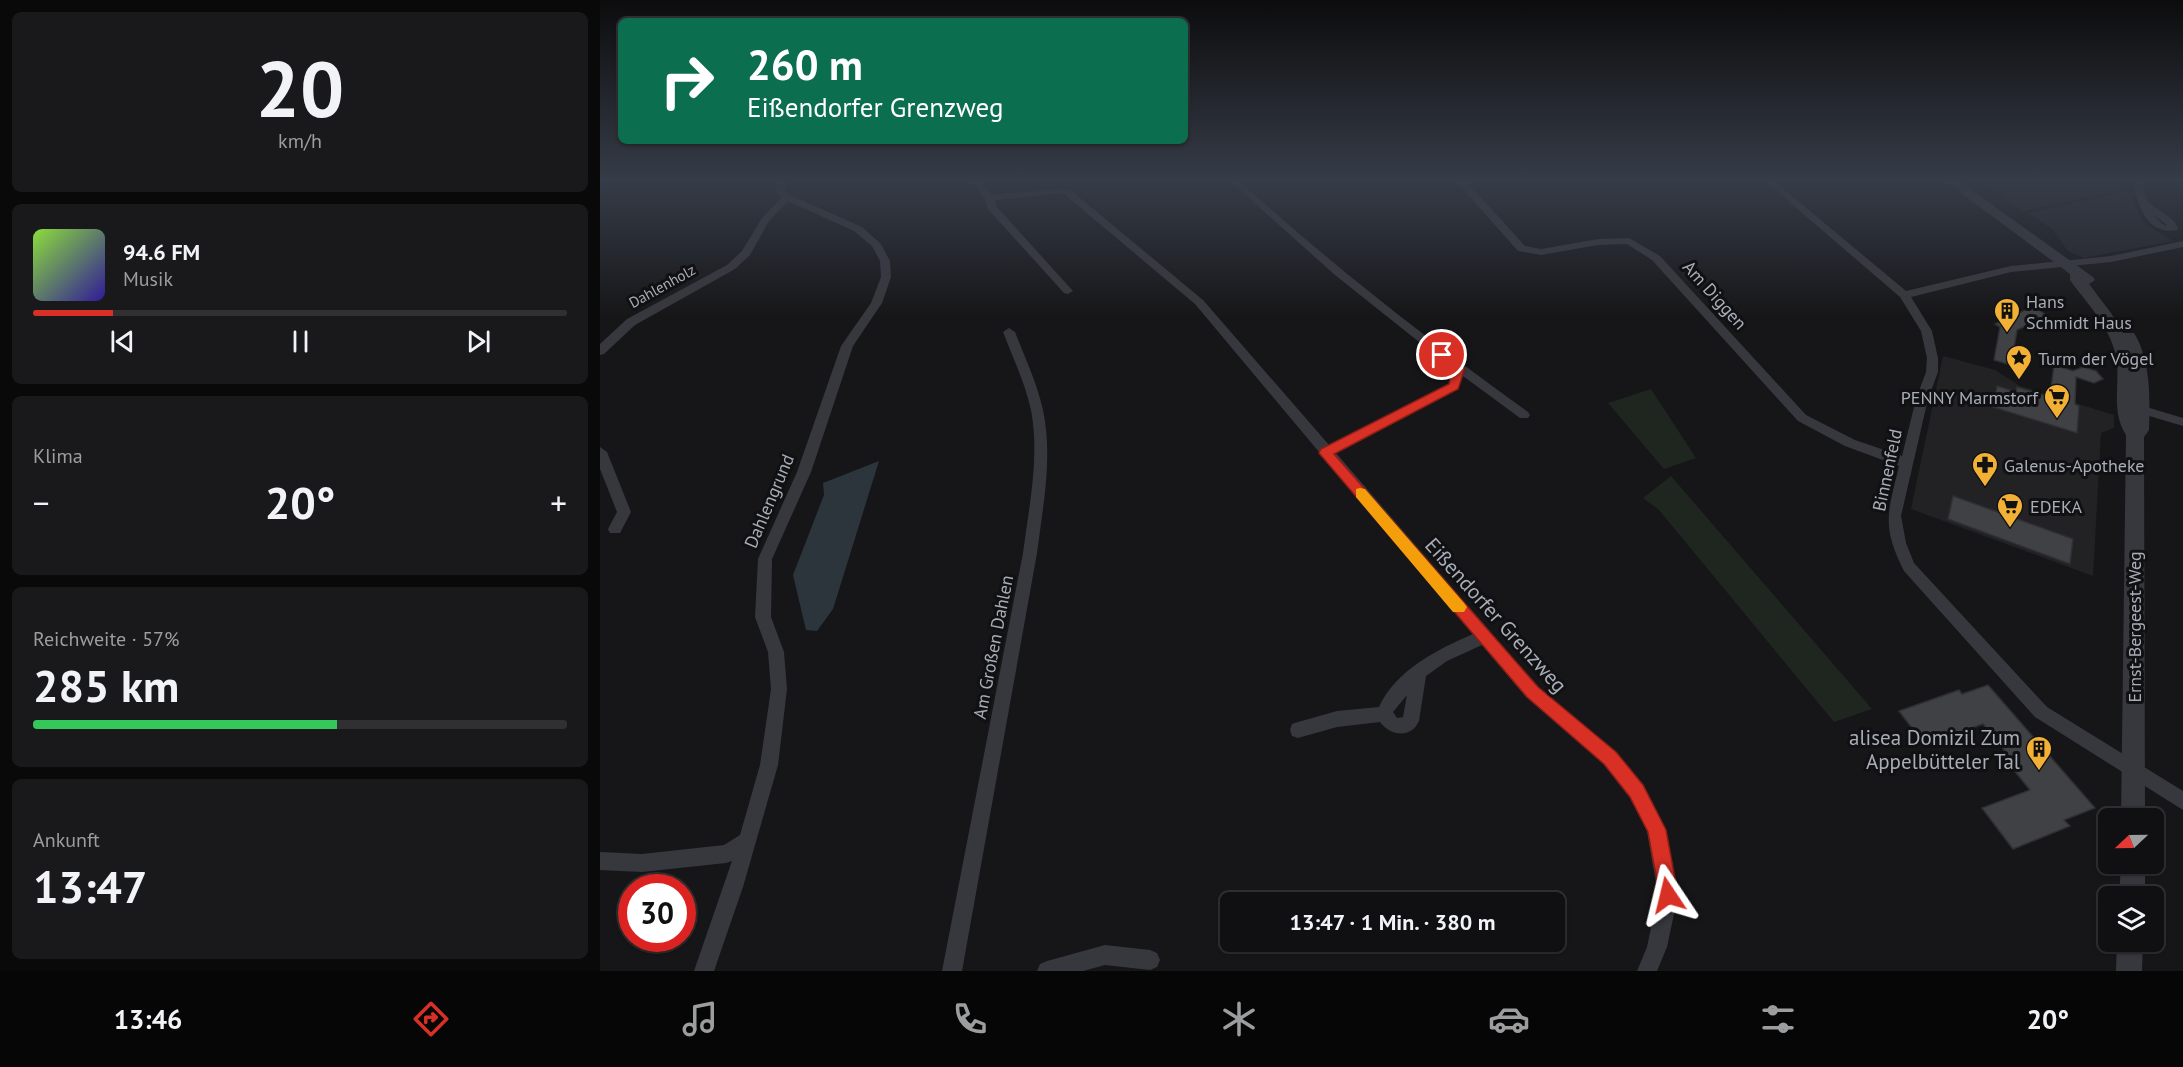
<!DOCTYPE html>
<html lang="de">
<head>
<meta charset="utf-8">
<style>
	body { margin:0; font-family:"PT Sans",sans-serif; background:#19191b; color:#f1f3f6; height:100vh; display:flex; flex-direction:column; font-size:22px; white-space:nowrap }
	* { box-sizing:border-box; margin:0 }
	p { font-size:20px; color:#9c9d9f }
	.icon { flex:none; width:33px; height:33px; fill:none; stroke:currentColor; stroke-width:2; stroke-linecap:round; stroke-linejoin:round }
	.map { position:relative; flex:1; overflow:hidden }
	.drawer { display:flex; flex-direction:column; gap:12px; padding:12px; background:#09090a; width:600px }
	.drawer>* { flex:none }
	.hud { position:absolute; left:18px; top:18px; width:570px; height:126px; border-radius:9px; box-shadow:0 2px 4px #0004,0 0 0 2px #303032; background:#0b6e4f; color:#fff; overflow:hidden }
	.needle { width:39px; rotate:248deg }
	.buttons { position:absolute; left:1498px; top:808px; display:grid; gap:12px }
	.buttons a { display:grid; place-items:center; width:66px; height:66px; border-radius:9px; background:#101012; box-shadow:0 2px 4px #0004,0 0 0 2px #303032; font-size:30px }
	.speed { position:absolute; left:18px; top:874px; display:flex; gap:12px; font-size:30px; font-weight:700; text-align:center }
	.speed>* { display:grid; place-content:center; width:78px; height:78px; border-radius:50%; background:#101012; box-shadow:0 2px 4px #0004,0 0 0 2px #303032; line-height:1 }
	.speed .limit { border:9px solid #d22; background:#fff; color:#111 }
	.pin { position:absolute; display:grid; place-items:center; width:51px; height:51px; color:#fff; margin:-26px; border:3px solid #fff; border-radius:50%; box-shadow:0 2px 6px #0007 }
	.me { position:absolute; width:66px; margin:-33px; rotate:350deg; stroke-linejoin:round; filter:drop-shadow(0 0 4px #0008) }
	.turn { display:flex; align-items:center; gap:21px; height:126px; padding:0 30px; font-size:27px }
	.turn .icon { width:78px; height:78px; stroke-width:2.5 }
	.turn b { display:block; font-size:42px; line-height:51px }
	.big { font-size:45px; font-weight:700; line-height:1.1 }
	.drawer .card { flex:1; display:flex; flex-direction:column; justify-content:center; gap:9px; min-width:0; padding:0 21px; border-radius:9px; background:#19191b }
	.drawer .dial { align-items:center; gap:0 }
	.dial b { font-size:78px; line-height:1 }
	.song { display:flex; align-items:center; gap:18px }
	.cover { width:72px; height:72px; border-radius:9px; background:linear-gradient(135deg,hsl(90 70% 55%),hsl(250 70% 35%)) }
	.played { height:6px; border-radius:3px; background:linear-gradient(90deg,#d93025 15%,#303032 15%) }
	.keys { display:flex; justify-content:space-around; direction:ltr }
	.heat { display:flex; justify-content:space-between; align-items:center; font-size:33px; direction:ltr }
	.charge { height:9px; border-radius:4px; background:linear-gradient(90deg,#34c759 57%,#303032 0) }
	.trip { position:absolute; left:620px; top:892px; width:345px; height:60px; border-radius:9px; background:#101012; box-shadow:0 2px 4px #0004,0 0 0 2px #303032; font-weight:700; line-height:60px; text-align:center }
	.tabs { display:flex; height:96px; justify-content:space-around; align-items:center; background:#060607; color:#9c9d9f }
	.tabs .icon { width:42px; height:42px }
	.tabs .current { color:#d93025 }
	.tabs b { font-size:27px; color:#f1f3f6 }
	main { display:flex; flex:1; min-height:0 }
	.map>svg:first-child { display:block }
	.built { fill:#222225 }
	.green { fill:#1e261f }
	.water { fill:#2c353c }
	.building { fill:#404145; stroke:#303034; stroke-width:1.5 }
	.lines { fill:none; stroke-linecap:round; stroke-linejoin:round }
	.minor { fill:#37383d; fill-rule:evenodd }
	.tertiary { fill:#37383d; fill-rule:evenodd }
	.route { fill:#d93025; stroke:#8d1f18; stroke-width:1.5 }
	.slow { fill:#f59e0b }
	.labels { text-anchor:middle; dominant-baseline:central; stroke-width:6; stroke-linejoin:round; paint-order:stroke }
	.far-street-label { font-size:15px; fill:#a8adb8; stroke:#111113 }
	.street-label { font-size:18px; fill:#a8adb8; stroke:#111113 }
	.poi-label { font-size:18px; fill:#a8adb8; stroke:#111113; text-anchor:start }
	.near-street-label { font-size:21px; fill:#a8adb8; stroke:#111113 }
	.near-poi-label { font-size:21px; fill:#a8adb8; stroke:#111113; text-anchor:end }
</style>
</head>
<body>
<main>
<section class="drawer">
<div class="card dial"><b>20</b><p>km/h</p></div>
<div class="card">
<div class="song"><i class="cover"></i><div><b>94.6 FM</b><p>Musik</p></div></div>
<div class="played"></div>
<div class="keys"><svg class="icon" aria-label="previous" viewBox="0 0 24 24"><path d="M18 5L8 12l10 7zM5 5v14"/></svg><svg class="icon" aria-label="pause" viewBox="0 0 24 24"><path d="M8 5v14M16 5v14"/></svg><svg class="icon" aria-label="next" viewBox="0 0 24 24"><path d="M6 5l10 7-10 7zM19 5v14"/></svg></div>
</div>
<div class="card"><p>Klima</p>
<div class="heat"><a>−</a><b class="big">20°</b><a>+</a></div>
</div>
<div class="card"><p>Reichweite · 57%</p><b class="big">285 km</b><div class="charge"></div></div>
<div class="card"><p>Ankunft</p><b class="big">13:47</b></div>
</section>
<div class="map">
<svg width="1583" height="971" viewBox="0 0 1583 971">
	<rect width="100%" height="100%" fill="#161618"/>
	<path class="built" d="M1378,181H1526L1529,188L1424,211Z
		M1528,191L1543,222L1573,241L1484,258L1468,251L1452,229L1428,213Z
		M1343,356L1395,370L1420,386L1514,415V428L1501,433L1493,576L1311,509Z"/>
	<path class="green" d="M1051,389L1096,458L1064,469L1008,403Z
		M1071,476L1272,709L1234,722L1059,510L1043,498Z"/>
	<path class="water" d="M279,461L233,609L217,631L206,630L193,575L224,495L223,483Z"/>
	<path class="building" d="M1434,306L1447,316L1417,330L1411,365L1394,360L1400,327L1395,324Z
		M1454,365L1473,371L1483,367L1496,371L1503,379L1494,383L1476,377L1475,404L1479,406L1477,433L1393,407L1397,386L1416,392L1417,387L1450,397Z
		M1353,496L1473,539L1470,564L1348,519Z
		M1388,685L1495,808L1464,820L1470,826L1413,849L1382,808L1430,790L1400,753L1405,751L1383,724L1325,745L1299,711L1359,690L1362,694Z"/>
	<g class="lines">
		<path class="minor" d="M179,181H187L185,190L190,195L262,227L281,244L290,261L291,277L282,303L253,346L211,472L172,559L171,617L184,652L187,689L178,765L143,887L114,971H94L132,861L126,863L42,872L0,870V852L42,854L124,845L140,835L160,765L171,689L168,652L155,617L158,559L197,472L241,346L271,303L281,277L280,261L272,246L254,231L188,201L169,221L150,255L135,269L35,325L4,354L0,355V344L27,319L127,265L142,251L162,218L182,197L175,190Z
			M370,181H379L392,195L468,188L603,300L729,445L849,384L853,369L735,275L630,181H639C731,264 828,340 928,412L930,415L928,418H920L863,376L858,389L736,453L938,687L1016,752L1043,785L1065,830L1078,895L1067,947L1057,971H1037L1047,947L1058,895L1047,831L1031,797L1004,764L926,697L882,645L847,661L826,676L819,721C811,739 790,736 780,722L737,727L698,738L692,736L690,730L692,724L698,722L737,711L779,707C796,670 838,649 873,634L724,458L720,456L719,452L595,304L463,193L395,200L396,206L473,291L468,294L464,293L388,209L385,199ZM807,695L803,717L797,718L793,712Z
			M856,181H866L925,246L941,249L998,239L1029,238L1060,256L1206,415L1255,440L1302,456L1316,399L1326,372L1327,358L1321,331L1300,297L1165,181H1174L1306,291L1411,266L1511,256L1583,241V247L1511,262L1411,272L1311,297L1332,331L1338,358V372L1328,399L1301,516L1306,543L1314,563L1447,707L1583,791V810L1435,717L1304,571C1281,525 1288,513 1299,466L1245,446L1198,421L1052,260L1027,244L998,245L941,255L918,251Z
			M1533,181H1541L1548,202L1573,220L1578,228L1577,230C1547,236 1537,204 1533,181ZM1554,215L1566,224L1567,226L1562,224Z
			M409,328L415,332C425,358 437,383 443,410C453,457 443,506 437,553L362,971H342L423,553C429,506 440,457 431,410C425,383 413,358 403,332Z
			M1533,403L1583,418V426L1529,410L1527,407Z
			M0,447L7,452L31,512L20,533H10L8,529L17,512L0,469Z
			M505,945L550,950L557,953L560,960L557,967L550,970L505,965L483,971H437L440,964L447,961Z"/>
		<path class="tertiary" d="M1345,181H1359L1493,277L1495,280L1489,284L1511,313L1523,333H1534C1551,360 1550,399 1549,430L1544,437L1545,819H1521L1526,435C1510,410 1521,383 1516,356C1509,325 1488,305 1470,280V274Z
			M1521,864H1545V897H1519Z
			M1517,942H1543L1542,971H1516Z"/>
	</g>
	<linearGradient id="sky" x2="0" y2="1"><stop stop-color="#0c0c0d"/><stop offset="0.57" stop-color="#363c48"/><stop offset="1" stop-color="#363c48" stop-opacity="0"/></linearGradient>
	<rect width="1583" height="317" fill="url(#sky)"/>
	<path class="route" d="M842,351L865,368L858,389L734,454L938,687L1016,752L1043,785L1066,830L1078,895L1075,902L1068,905L1061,902L1048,832L1030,797L1004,764L927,697L719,453L721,449L849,384L852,370L836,355Z"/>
	<path class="slow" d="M760,488L765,489L864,603L867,607L864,612H853L756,497V489Z"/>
	<defs>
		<symbol id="building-pin" viewBox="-11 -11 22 30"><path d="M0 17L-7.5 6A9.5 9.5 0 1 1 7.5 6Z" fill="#f2b134" stroke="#111113"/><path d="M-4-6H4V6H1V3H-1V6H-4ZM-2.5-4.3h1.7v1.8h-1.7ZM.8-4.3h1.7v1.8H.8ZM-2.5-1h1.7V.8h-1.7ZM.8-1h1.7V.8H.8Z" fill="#111"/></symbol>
		<symbol id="sight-pin" viewBox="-11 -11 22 30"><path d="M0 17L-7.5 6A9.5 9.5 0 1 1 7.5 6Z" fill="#f2b134" stroke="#111113"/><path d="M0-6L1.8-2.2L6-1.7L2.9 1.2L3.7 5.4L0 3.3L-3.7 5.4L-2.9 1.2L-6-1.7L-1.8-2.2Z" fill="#111"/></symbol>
		<symbol id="supermarket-pin" viewBox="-11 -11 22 30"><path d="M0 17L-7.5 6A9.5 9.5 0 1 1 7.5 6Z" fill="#f2b134" stroke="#111113"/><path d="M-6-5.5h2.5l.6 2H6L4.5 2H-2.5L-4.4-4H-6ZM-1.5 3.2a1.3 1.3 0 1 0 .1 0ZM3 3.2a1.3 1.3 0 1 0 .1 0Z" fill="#111"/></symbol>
		<symbol id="pharmacy-pin" viewBox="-11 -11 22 30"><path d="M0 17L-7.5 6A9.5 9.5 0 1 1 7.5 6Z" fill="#f2b134" stroke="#111113"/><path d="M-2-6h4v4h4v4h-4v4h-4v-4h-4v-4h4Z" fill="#111"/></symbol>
	</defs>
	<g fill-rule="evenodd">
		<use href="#building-pin" x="1392" y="296" width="30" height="40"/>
		<use href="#sight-pin" x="1404" y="343" width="30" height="40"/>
		<use href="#supermarket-pin" x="1442" y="382" width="30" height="40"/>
		<use href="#pharmacy-pin" x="1370" y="450" width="30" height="40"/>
		<use href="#supermarket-pin" x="1395" y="491" width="30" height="40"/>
		<use href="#building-pin" x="1424" y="734" width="30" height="40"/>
	</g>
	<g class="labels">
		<g class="far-street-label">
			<text transform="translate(62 286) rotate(-29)">Dahlenholz</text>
		</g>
		<g class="street-label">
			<text transform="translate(1115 295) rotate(48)">Am Diggen</text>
			<text transform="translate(1287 470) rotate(-78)">Binnenfeld</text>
			<text transform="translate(169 501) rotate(-67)">Dahlengrund</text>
			<text transform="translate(1534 627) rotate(-90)">Ernst-Bergeest-Weg</text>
			<text transform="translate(393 647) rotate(-79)">Am Großen Dahlen</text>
		</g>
		<g class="poi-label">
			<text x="1426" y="301">Hans<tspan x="1426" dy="21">Schmidt Haus</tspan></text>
			<text x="1438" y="358">Turm der Vögel</text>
			<text x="1438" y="397" text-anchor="end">PENNY Marmstorf</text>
			<text x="1404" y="465">Galenus-Apotheke</text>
			<text x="1430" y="506">EDEKA</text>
		</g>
		<g class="near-street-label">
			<text transform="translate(896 615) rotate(48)">Eißendorfer Grenzweg</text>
		</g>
		<g class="near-poi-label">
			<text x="1420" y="737">alisea Domizil Zum<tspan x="1420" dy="24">Appelbütteler Tal</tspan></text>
		</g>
	</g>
</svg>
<div class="buttons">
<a><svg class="needle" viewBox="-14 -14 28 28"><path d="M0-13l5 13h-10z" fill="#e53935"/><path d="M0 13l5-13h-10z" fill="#9c9d9f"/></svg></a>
<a><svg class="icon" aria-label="layers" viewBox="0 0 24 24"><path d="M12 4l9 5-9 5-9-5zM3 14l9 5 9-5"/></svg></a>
</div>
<div class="speed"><div class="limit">30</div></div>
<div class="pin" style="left:842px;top:355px;background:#d93025"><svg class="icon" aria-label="arrive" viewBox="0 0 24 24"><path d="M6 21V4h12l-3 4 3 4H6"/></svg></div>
<svg class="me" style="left:1068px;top:895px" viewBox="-20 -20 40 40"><path d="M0-17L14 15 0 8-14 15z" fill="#d93025" stroke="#fff" stroke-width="4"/></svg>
<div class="trip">13:47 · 1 Min. · 380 m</div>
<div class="hud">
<div class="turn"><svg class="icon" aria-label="right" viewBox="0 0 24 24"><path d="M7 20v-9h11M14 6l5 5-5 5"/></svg><div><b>260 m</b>Eißendorfer Grenzweg</div></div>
</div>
</div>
</main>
<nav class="tabs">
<b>13:46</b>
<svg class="icon current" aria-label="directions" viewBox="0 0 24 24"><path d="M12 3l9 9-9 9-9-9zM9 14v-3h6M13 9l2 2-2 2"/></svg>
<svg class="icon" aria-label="music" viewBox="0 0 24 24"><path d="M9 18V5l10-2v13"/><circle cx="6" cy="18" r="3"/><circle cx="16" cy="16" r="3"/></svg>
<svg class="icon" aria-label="phone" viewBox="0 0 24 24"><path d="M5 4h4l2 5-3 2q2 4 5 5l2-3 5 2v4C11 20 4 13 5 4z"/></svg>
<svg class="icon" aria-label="climate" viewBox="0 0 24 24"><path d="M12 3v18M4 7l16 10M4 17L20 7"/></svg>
<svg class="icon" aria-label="car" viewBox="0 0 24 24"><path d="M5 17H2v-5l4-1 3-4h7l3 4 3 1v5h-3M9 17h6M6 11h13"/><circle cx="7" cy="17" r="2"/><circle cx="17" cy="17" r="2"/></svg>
<svg class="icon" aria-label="filters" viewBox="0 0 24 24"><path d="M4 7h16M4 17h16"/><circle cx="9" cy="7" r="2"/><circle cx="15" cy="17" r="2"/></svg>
<b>20°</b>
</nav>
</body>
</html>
